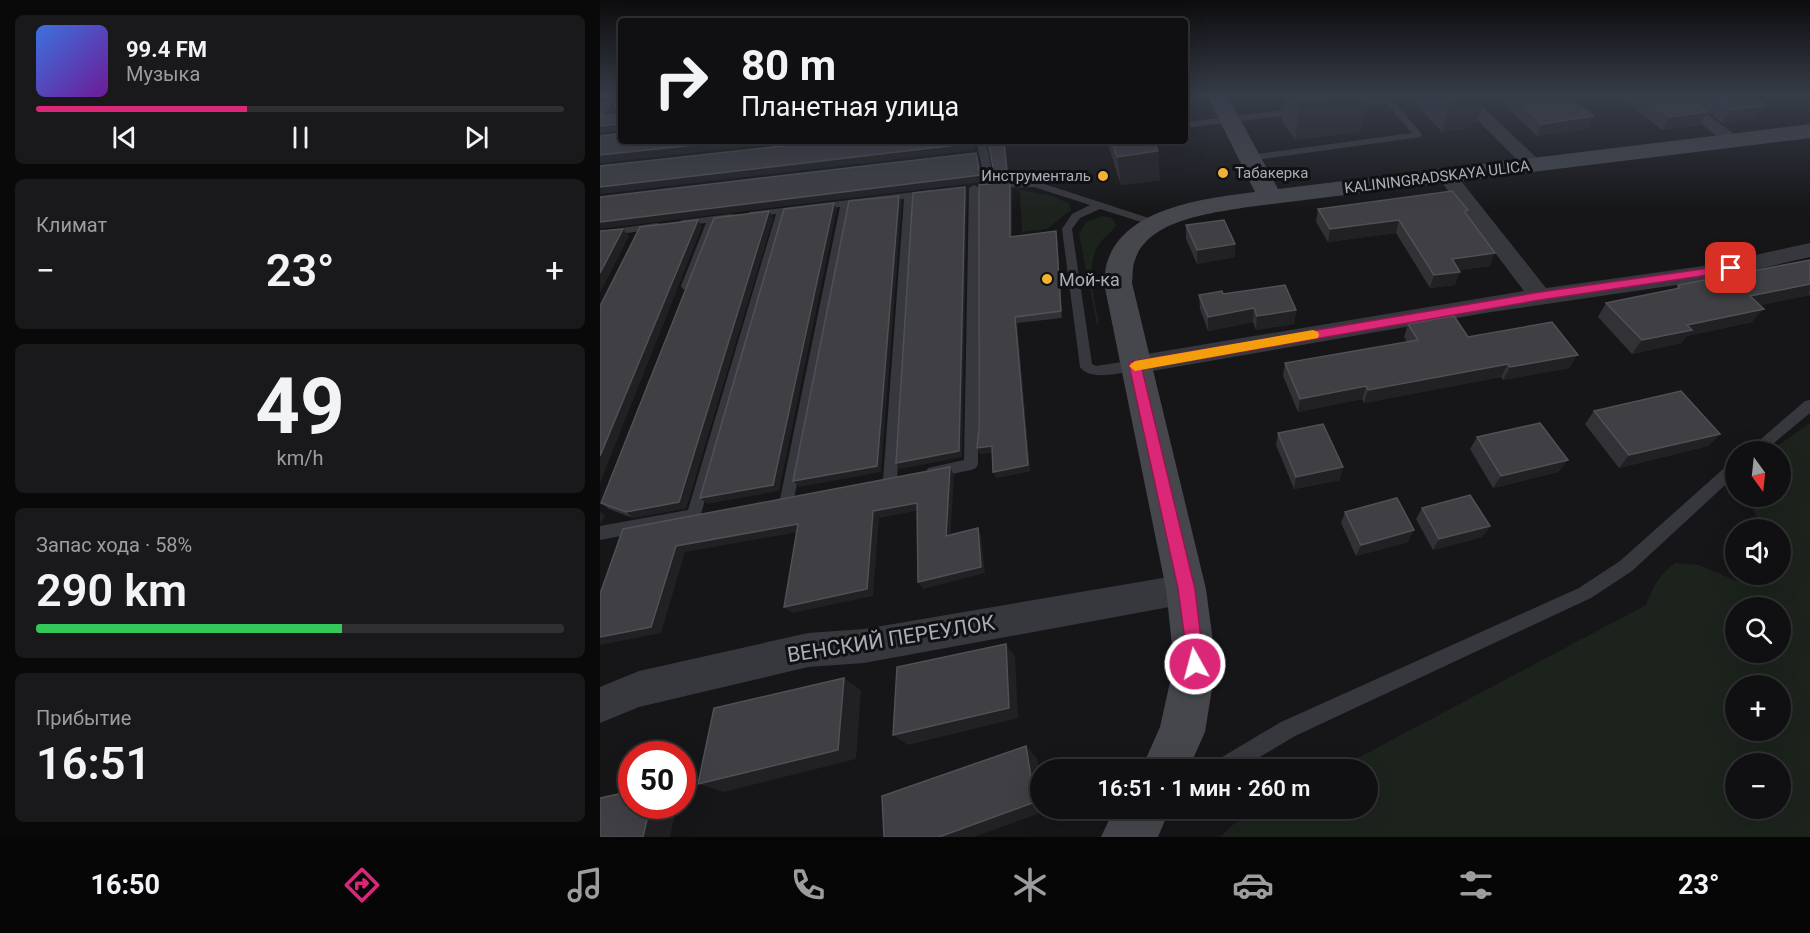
<!DOCTYPE html>
<html lang="ru">
<head>
<meta charset="utf-8">
<style>
	body { margin:0; font-family:Roboto,sans-serif; background:#19191b; color:#f1f3f6; height:100vh; display:flex; flex-direction:column; font-size:22px; white-space:nowrap }
	* { box-sizing:border-box; margin:0 }
	p { font-size:20px; color:#9c9d9f }
	.icon { flex:none; width:33px; height:33px; fill:none; stroke:currentColor; stroke-width:2; stroke-linecap:round; stroke-linejoin:round }
	.map { position:relative; flex:1; overflow:hidden }
	.details { display:flex; flex-direction:column; gap:15px; padding:15px; background:#09090a; width:600px }
	.details>* { flex:none }
	.top-card { position:absolute; left:18px; top:18px; width:570px; height:126px; border-radius:6px; box-shadow:0 6px 24px #0002,0 0 0 2px #303032; background:#101012; color:#f1f3f6; overflow:hidden }
	.needle { width:39px; rotate:165deg }
	.fabs { position:absolute; left:1125px; top:441px; display:grid; gap:12px }
	.fabs a { display:grid; place-items:center; width:66px; height:66px; border-radius:50%; background:#101012; box-shadow:0 6px 24px #0002,0 0 0 2px #303032; font-size:30px }
	.speed { position:absolute; left:18px; top:741px; display:flex; gap:12px; font-size:30px; font-weight:700; text-align:center }
	.speed>* { display:grid; place-content:center; width:78px; height:78px; border-radius:50%; background:#101012; box-shadow:0 6px 24px #0002,0 0 0 2px #303032; line-height:1 }
	.speed .limit { border:9px solid #d22; background:#fff; color:#111 }
	.pin { position:absolute; display:grid; place-items:center; width:51px; height:51px; color:#fff; margin:-26px; border-radius:12px; box-shadow:0 3px 9px #0006 }
	.me { position:absolute; width:66px; margin:-33px; rotate:353deg; stroke-linejoin:round; filter:drop-shadow(0 0 4px #0008) }
	.turn { display:flex; align-items:center; gap:21px; height:126px; padding:0 24px; font-size:27px }
	.turn .icon { width:78px; height:78px; stroke-width:2.5 }
	.turn b { display:block; font-size:42px; line-height:51px }
	.big { font-size:45px; font-weight:600; line-height:1.1 }
	.details .card { flex:1; display:flex; flex-direction:column; justify-content:center; gap:9px; min-width:0; padding:0 21px; border-radius:9px; background:#19191b }
	.details .dial { align-items:center; gap:0 }
	.dial b { font-size:78px; line-height:1 }
	.song { display:flex; align-items:center; gap:18px }
	.cover { width:72px; height:72px; border-radius:9px; background:linear-gradient(135deg,hsl(220 70% 55%),hsl(280 70% 35%)) }
	.played { height:6px; border-radius:3px; background:linear-gradient(90deg,#db2777 40%,#303032 40%) }
	.keys { display:flex; justify-content:space-around; direction:ltr }
	.heat { display:flex; justify-content:space-between; align-items:center; font-size:33px; direction:ltr }
	.charge { height:9px; border-radius:4px; background:linear-gradient(90deg,#34c759 58%,#303032 0) }
	.trip { position:absolute; left:430px; top:759px; width:348px; height:60px; border-radius:30px; background:#101012; box-shadow:0 6px 24px #0002,0 0 0 2px #303032; font-weight:600; line-height:60px; text-align:center }
	.dock { display:flex; height:96px; justify-content:space-around; align-items:center; background:#060607; color:#9c9d9f }
	.dock .icon { width:42px; height:42px }
	.dock .on { color:#db2777 }
	.dock b { font-size:27px; color:#f1f3f6 }
	main { display:flex; flex:1; min-height:0 }
	.map>svg:first-child { display:block }
	.green { fill:#1c231d; fill-rule:evenodd }
	.lines { fill:none; stroke-linecap:round; stroke-linejoin:round }
	.lane { fill:#37383d; fill-rule:evenodd }
	.street { fill:#37383d; fill-rule:evenodd }
	.secondary { fill:#45474d; fill-rule:evenodd }
	.wall { fill:#323236 }
	.shaded-wall { fill:#212124 }
	.building { fill:#3f3f44; stroke:#4f5156; stroke-width:1.5 }
	.route { fill:#db2777; stroke:#8e194d; stroke-width:1.5 }
	.slow { fill:#f59e0b }
	.poi-dot { fill:#f2b134; stroke:#111113; stroke-width:2 }
	.labels { text-anchor:middle; dominant-baseline:central; stroke-width:6; stroke-linejoin:round; paint-order:stroke }
	.far-poi-label { font-size:15px; fill:#a8adb8; stroke:#111113; text-anchor:start }
	.far-street-label { font-size:15px; fill:#a8adb8; stroke:#111113 }
	.poi-label { font-size:18px; fill:#a8adb8; stroke:#111113; text-anchor:start }
	.near-street-label { font-size:21px; fill:#a8adb8; stroke:#111113 }
</style>
</head>
<body>
<main>
<section class="details">
<div class="card">
<div class="song"><i class="cover"></i><div><b>99.4 FM</b><p>Музыка</p></div></div>
<div class="played"></div>
<div class="keys"><svg class="icon" aria-label="previous" viewBox="0 0 24 24"><path d="M18 5L8 12l10 7zM5 5v14"/></svg><svg class="icon" aria-label="pause" viewBox="0 0 24 24"><path d="M8 5v14M16 5v14"/></svg><svg class="icon" aria-label="next" viewBox="0 0 24 24"><path d="M6 5l10 7-10 7zM19 5v14"/></svg></div>
</div>
<div class="card"><p>Климат</p>
<div class="heat"><a>−</a><b class="big">23°</b><a>+</a></div>
</div>
<div class="card dial"><b>49</b><p>km/h</p></div>
<div class="card"><p>Запас хода · 58%</p><b class="big">290 km</b><div class="charge"></div></div>
<div class="card"><p>Прибытие</p><b class="big">16:51</b></div>
</section>
<div class="map">
<svg width="1210" height="837" viewBox="0 0 1210 837">
	<rect width="100%" height="100%" fill="#161618"/>
	<path class="green" d="M420,190L452,196L470,204L471,210L447,229L422,232Z
		M502,216L512,218L516,225C512,232 505,236 500,243C484,265 495,300 499,324L497,325L479,234L486,222Z
		M1210,423V837H620L634,824L664,809L768,808V770L737,769L1046,605C1053,587 1059,575 1075,563L1099,565L1139,582H1161L1173,575L1180,574V530L1164,529L1146,497L1180,496V452L1170,451ZM1136,608H1180V652H1136ZM1136,686H1180V730H1136ZM1136,764H1180V808H1136Z"/>
	<g class="lines">
		<path class="lane" d="M780,95H788L821,133V137L649,161L644,158L649,155L812,133L786,103L749,107L745,104L749,101L782,98Z
			M21,100V106L0,109V103Z
			M700,108L703,109V113L585,128V122Z
			M376,141H386L394,182L435,181L558,221V225L554,226L500,209L480,218L472,229L492,364L496,366L535,360L539,362L541,365L539,368C524,373 491,382 480,367L462,229L472,214L490,205L434,187L387,188Z
			M374,185L379,188L378,464L376,468L371,470L333,478L328,476L326,472L328,468L364,460L369,188Z
			M331,190L336,193L335,195L314,198L297,480L295,484L290,486L285,484L283,480L304,199L251,206L194,499L192,504L187,505L182,504L180,499L240,207L187,213L99,521L0,540V526L88,510L176,214L153,217L149,216V212Z
			M131,214L135,215V219L117,222L93,286L87,290L83,289L81,286L106,223L82,226L77,223L82,220Z
			M57,223L61,224V228L0,237V231Z
			M1210,400V413L1163,452H1146L1205,401Z
			M1136,460V475L1032,571L991,598L695,736L638,770H610L612,763L681,722L979,588L1020,561L1131,462Z"/>
		<path class="street" d="M853,95H870L939,160L941,164L939,168H925Z
			M1064,95H1082L1142,140L1139,144H1127Z
			M847,170L854,172L946,288L1110,265L1210,243V257L1110,280L891,312L535,374L526,372L522,365L526,358L535,356L924,291L837,176L840,172Z
			M586,574L597,578L602,589L597,600L586,604L264,663L208,667L39,707L0,723V687L39,671L208,633L264,629Z"/>
		<path class="secondary" d="M607,95H627L678,189L1210,124V138L648,207C613,213 548,219 535,260C532,267 533,276 532,283L606,589L616,664L605,732L588,770H541L560,727L574,664L566,589L504,283C505,276 505,267 508,260C526,207 607,198 655,192Z
			M519,808H570L558,837H501L509,820Z"/>
	</g>
	<path class="wall" d="M685,95H767L760,132L695,140L682,121Z
		M807,95H886L877,123H872L871,128L842,132Z
		M905,95H967L988,129L937,136L902,103Z
		M1018,95H1084L1100,125L1062,130Z
		M1085,95H1149L1156,118L1122,123Z
		M388,141H411V144L405,145L409,179L396,180Z
		M507,141H554L560,180L521,185Z
		M410,182L412,189V236L456,231L457,238L462,318L417,323L430,471L396,478L392,452L380,454L377,448Z
		M718,209L868,210L866,214L890,266L859,270L855,285L830,288L796,233L728,242L716,222Z
		M169,211L173,218L86,508L33,518L9,509L1,503Z
		M586,225L635,244V257L597,264L586,239Z
		M1210,260V295L1160,305L1152,322L1087,336L1081,343L1032,354L998,317L1006,303L1075,289L1078,285Z
		M623,294L696,310L694,324L656,330L653,322L608,331L600,309L599,295Z
		M808,324L868,337L969,368L903,380L901,377L764,403L762,399L698,412L683,376L685,363L807,342L804,337Z
		M994,411L1120,434L1108,446L1019,468L985,424Z
		M678,433L740,480L694,489L676,445Z
		M877,437L968,460L958,472L893,488L870,449Z
		M822,508L890,526L882,537L833,550L816,519Z
		M745,512L808,542L756,556L741,523Z"/>
	<path class="shaded-wall" d="M0,95H21V99L0,101Z
		M743,95H767L760,132L695,140L700,100Z
		M853,95H886L877,123H872L871,128L842,132Z
		M11,102L16,109L7,123L2,116Z
		M1165,105L1156,118L1122,123L1131,110Z
		M1107,112L1100,125L1062,130L1069,117Z
		M993,116L988,129L937,136L942,124Z
		M16,124L21,131L0,133V126Z
		M132,141H199L0,163V155Z
		M373,141H374L375,150L0,194V187Z
		M404,141H411V144L405,145L409,179L407,172Z
		M558,151L560,180L521,185L517,157Z
		M376,153L382,182L0,229V222Z
		M410,182L412,189V243L410,237Z
		M365,187L367,194L362,457L300,469L296,463Z
		M299,196L302,203L281,472L199,487L193,481Z
		M234,203L237,210L179,491L107,504L100,498Z
		M169,211L173,218L86,508L33,518L26,512Z
		M98,220L102,227L0,483V456Z
		M799,220L796,233L728,242L730,229Z
		M23,229L29,236L0,293V273Z
		M456,231L457,238L462,318L461,311Z
		M635,244V257L597,264V250Z
		M895,253L890,266L847,272L852,259Z
		M860,272L855,285L830,288L834,275Z
		M1210,284L1209,295L1138,310L1150,296Z
		M654,308L653,322L608,331V317Z
		M1164,309L1152,322L1087,336L1081,343L1032,354L1042,340L1087,325Z
		M696,310L694,324L656,330L657,316Z
		M415,317L417,323L430,471L396,478L393,472Z
		M978,355L969,368L903,380L910,367Z
		M908,364L901,377L764,403L768,390Z
		M766,386L762,399L698,412L700,399Z
		M1120,434L1108,446L1019,468L1029,455Z
		M392,446L395,452L380,454L377,448Z
		M968,460L958,472L893,488L901,476Z
		M350,467L354,475L350,543L346,536Z
		M743,467L740,480L694,489L696,477Z
		M317,503L321,510L279,518L273,596L192,613L184,607L273,511Z
		M0,512L5,515L1,523L0,524Z
		M198,524L204,531L85,552L61,633L0,645V637L76,546Z
		M890,526L882,537L833,550L839,539Z
		M378,528L381,535L385,573L323,589L318,582Z
		M814,530L808,542L756,556L761,545Z
		M406,644L415,657L418,718L308,745L293,735Z
		M244,678L261,690L256,759L124,792L98,784Z
		M426,746L437,758L441,782V808H445L446,811L374,837H339Z
		M50,806H77L70,837H43Z"/>
	<path class="building" d="M696,95H743L700,100Z
		M911,95H967L993,116L942,124Z
		M1041,95H1084L1107,112L1069,117Z
		M1110,95H1149L1165,105L1131,110Z
		M11,102L2,116L21,114V141H132L0,155V136L16,134L18,132L16,124L0,126V103Z
		M227,141H373V143L0,187V166Z
		M388,141H404L407,172L394,173Z
		M512,141H554L558,151L517,157Z
		M376,153L380,175L0,222V197Z
		M410,182V237L456,231L461,311L415,317L428,465L393,472L392,446L377,448L379,429V185Z
		M365,187L359,451L296,463L313,193Z
		M852,191L868,210L864,211L895,253L852,259L860,272L834,275L799,220L730,229L718,209Z
		M299,196L277,466L193,481L249,201Z
		M234,203L173,485L100,498L184,209Z
		M169,211L79,502L26,512L1,503L114,218Z
		M98,220L0,456V305L1,304L40,227Z
		M624,220L635,244L597,250L586,225Z
		M23,229L0,273V231Z
		M1210,260V284L1150,296L1164,309L1087,325L1092,330L1042,340L1006,303L1080,288L1078,285Z
		M685,285L696,310L657,316L654,308L608,317L599,295L622,291L623,294Z
		M854,316L868,337L952,322L978,355L910,367L908,364L768,390L766,386L700,399L685,363L818,340L808,324Z
		M1081,391L1120,434L1029,455L994,411Z
		M940,423L968,460L901,476L877,437Z
		M723,424L743,467L696,477L678,433Z
		M350,467L346,536L378,528L381,567L318,582L317,503L273,511L267,589L184,607L198,524L76,546L51,627L0,637V594L23,529Z
		M870,495L890,526L839,539L822,508Z
		M797,498L814,530L761,545L745,512Z
		M406,644L409,708L293,735L297,667Z
		M244,678L238,750L98,784L114,708Z
		M426,746L435,802L339,837H284L282,796Z
		M32,791V806H50L43,837H0V798Z"/>
	<linearGradient id="sky" x2="0" y2="1"><stop stop-color="#0c0c0d"/><stop offset="0.45" stop-color="#363c48"/><stop offset="1" stop-color="#363c48" stop-opacity="0"/></linearGradient>
	<rect width="1210" height="212" fill="url(#sky)"/>
	<path class="route" d="M1131,265L1136,268L1135,271L940,300L542,369L595,589L604,664L601,670L595,672L589,670L578,589L529,365L530,362L940,292Z"/>
	<path class="slow" d="M713,330L718,332L719,335L718,338L535,371L529,366L535,361Z"/>
	<g class="poi-dot">
		<circle cx="623" cy="173" r="6"/>
		<circle cx="503" cy="176" r="6"/>
		<circle cx="447" cy="279" r="6"/>
	</g>
	<g class="labels">
		<g class="far-poi-label">
			<text x="635" y="173">Табакерка</text>
			<text x="491" y="176" text-anchor="end">Инструменталь</text>
		</g>
		<g class="far-street-label">
			<text transform="translate(837 177) rotate(-7)">KALININGRADSKAYA ULICA</text>
		</g>
		<g class="poi-label">
			<text x="459" y="279">Мой-ка</text>
		</g>
		<g class="near-street-label">
			<text transform="translate(291 639) rotate(-9)">ВЕНСКИЙ ПЕРЕУЛОК</text>
		</g>
	</g>
</svg>
<div class="fabs">
<a><svg class="needle" viewBox="-14 -14 28 28"><path d="M0-13l5 13h-10z" fill="#e53935"/><path d="M0 13l5-13h-10z" fill="#9c9d9f"/></svg></a>
<a><svg class="icon" aria-label="sound" viewBox="0 0 24 24"><path d="M4 9h4l5-4v14l-5-4H4zM17 9q2 3 0 6"/></svg></a>
<a><svg class="icon" aria-label="search" viewBox="0 0 24 24"><circle cx="10" cy="10" r="6"/><path d="M15 15l6 6"/></svg></a>
<a>+</a>
<a>−</a>
</div>
<div class="speed"><div class="limit">50</div></div>
<div class="pin" style="left:1131px;top:268px;background:#d93025"><svg class="icon" aria-label="arrive" viewBox="0 0 24 24"><path d="M6 21V4h12l-3 4 3 4H6"/></svg></div>
<svg class="me" style="left:595px;top:664px" viewBox="-20 -20 40 40"><circle r="17" fill="#db2777" stroke="#fff" stroke-width="3"/><path d="M0-11L8 9 0 5-8 9z" fill="#fff"/></svg>
<div class="trip">16:51 · 1 мин · 260 m</div>
<div class="top-card">
<div class="turn"><svg class="icon" aria-label="right" viewBox="0 0 24 24"><path d="M7 20v-9h11M14 6l5 5-5 5"/></svg><div><b>80 m</b>Планетная улица</div></div>
</div>
</div>
</main>
<nav class="dock">
<b>16:50</b>
<svg class="icon on" aria-label="directions" viewBox="0 0 24 24"><path d="M12 3l9 9-9 9-9-9zM9 14v-3h6M13 9l2 2-2 2"/></svg>
<svg class="icon" aria-label="music" viewBox="0 0 24 24"><path d="M9 18V5l10-2v13"/><circle cx="6" cy="18" r="3"/><circle cx="16" cy="16" r="3"/></svg>
<svg class="icon" aria-label="phone" viewBox="0 0 24 24"><path d="M5 4h4l2 5-3 2q2 4 5 5l2-3 5 2v4C11 20 4 13 5 4z"/></svg>
<svg class="icon" aria-label="climate" viewBox="0 0 24 24"><path d="M12 3v18M4 7l16 10M4 17L20 7"/></svg>
<svg class="icon" aria-label="car" viewBox="0 0 24 24"><path d="M5 17H2v-5l4-1 3-4h7l3 4 3 1v5h-3M9 17h6M6 11h13"/><circle cx="7" cy="17" r="2"/><circle cx="17" cy="17" r="2"/></svg>
<svg class="icon" aria-label="filters" viewBox="0 0 24 24"><path d="M4 7h16M4 17h16"/><circle cx="9" cy="7" r="2"/><circle cx="15" cy="17" r="2"/></svg>
<b>23°</b>
</nav>
</body>
</html>
